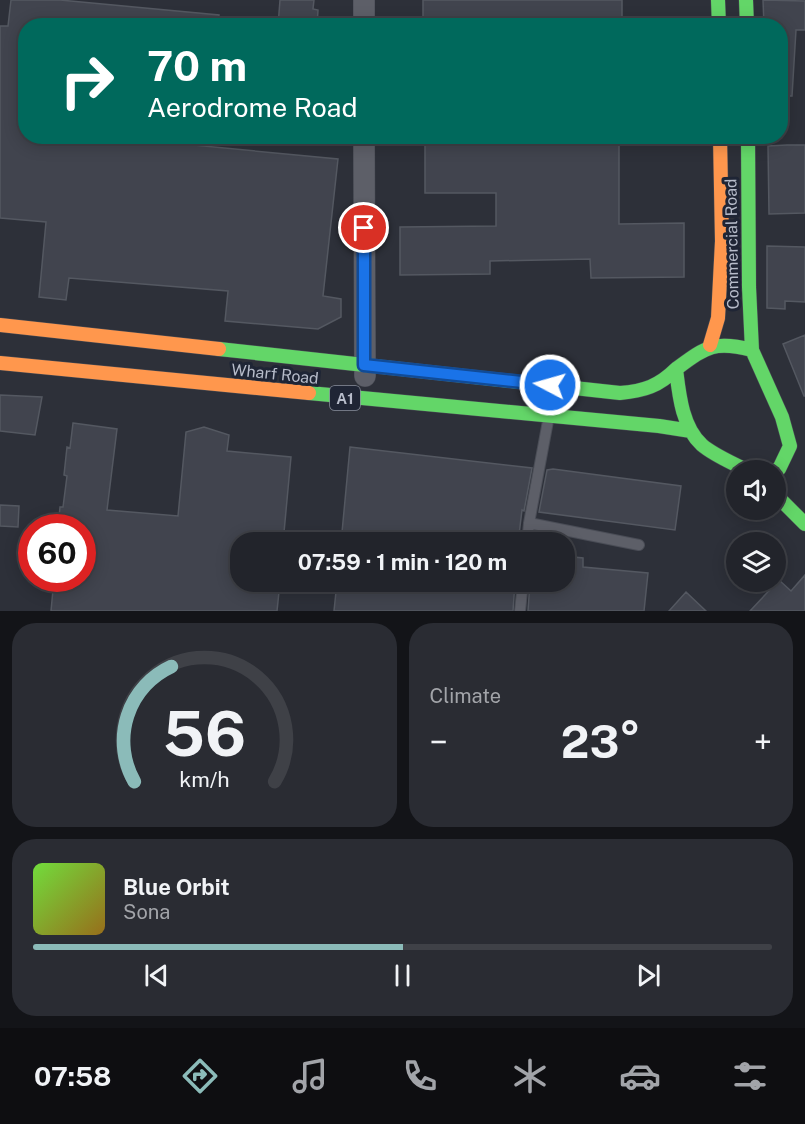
<!DOCTYPE html>
<html lang="en">
<head>
<meta charset="utf-8">
<style>
	body { margin:0; font-family:"Public Sans",sans-serif; background:#2a2c33; color:#f1f3f6; height:100vh; display:flex; flex-direction:column; font-size:22px; white-space:nowrap }
	* { box-sizing:border-box; margin:0 }
	p { font-size:20px; color:#a2a4a9 }
	.icon { flex:none; width:33px; height:33px; fill:none; stroke:currentColor; stroke-width:2; stroke-linecap:round; stroke-linejoin:round }
	.map { position:relative; height:611px; overflow:hidden }
	.drawer { display:flex; flex-direction:column; gap:12px; padding:12px; background:#131418; flex:1 }
	.drawer>* { flex:none }
	.top-card { position:absolute; left:18px; top:18px; width:770px; height:126px; border-radius:24px; box-shadow:0 3px 15px #0003,0 0 0 2px #3f4147; background:#00695c; color:#fff; overflow:hidden }
	.controls { position:absolute; left:726px; top:460px; display:grid; gap:12px }
	.controls a { display:grid; place-items:center; width:60px; height:60px; border-radius:50%; background:#22242b; box-shadow:0 3px 15px #0003,0 0 0 2px #3f4147; font-size:30px }
	.speed { position:absolute; left:18px; top:514px; display:flex; gap:12px; font-size:30px; font-weight:700; text-align:center }
	.speed>* { display:grid; place-content:center; width:78px; height:78px; border-radius:50%; background:#22242b; box-shadow:0 3px 15px #0003,0 0 0 2px #3f4147; line-height:1 }
	.speed .limit { border:9px solid #d22; background:#fff; color:#111 }
	.pin { position:absolute; display:grid; place-items:center; width:51px; height:51px; color:#fff; margin:-26px; border:3px solid #fff; border-radius:50%; box-shadow:0 2px 6px #0007 }
	.me { position:absolute; width:66px; margin:-33px; rotate:276deg; stroke-linejoin:round; filter:drop-shadow(0 0 4px #0008) }
	.turn { display:flex; align-items:center; gap:21px; height:126px; padding:0 30px; font-size:27px }
	.turn .icon { width:78px; height:78px; stroke-width:2.5 }
	.turn b { display:block; font-size:42px; line-height:51px }
	.big { font-size:45px; font-weight:700; line-height:1.1 }
	.drawer .card { flex:1; display:flex; flex-direction:column; justify-content:center; gap:9px; min-width:0; padding:0 21px; border-radius:24px; background:#2a2c33 }
	.drawer .dial { align-items:center; gap:0 }
	.dial svg { height:156px; overflow:visible; fill:none; stroke:#3f4147; stroke-width:7; stroke-linecap:round; text-anchor:middle }
	.dial text { fill:#f1f3f6; stroke:none }
	.song { display:flex; align-items:center; gap:18px }
	.cover { width:72px; height:72px; border-radius:9px; background:linear-gradient(135deg,hsl(100 70% 55%),hsl(40 70% 35%)) }
	.played { height:6px; border-radius:3px; background:linear-gradient(90deg,#8bbbb9 50%,#3f4147 50%) }
	.keys { display:flex; justify-content:space-around; direction:ltr }
	.heat { display:flex; justify-content:space-between; align-items:center; font-size:33px; direction:ltr }
	.drawer .tiles { flex:1; display:grid; gap:12px; grid-template-columns:1fr 1fr }
	.card:last-child { grid-column:span 2 }
	.trip { position:absolute; left:230px; top:532px; width:345px; height:60px; border-radius:24px; background:#22242b; box-shadow:0 3px 15px #0003,0 0 0 2px #3f4147; font-weight:700; line-height:60px; text-align:center }
	.tab-bar { display:flex; height:96px; justify-content:space-around; align-items:center; background:#0e0e11; color:#a2a4a9 }
	.tab-bar .icon { width:42px; height:42px }
	.tab-bar .on { color:#8bbbb9 }
	.tab-bar b { font-size:27px; color:#f1f3f6 }
	.map>svg:first-child { display:block }
	.building { fill:#41444e; stroke:#545861; stroke-width:1.5 }
	.lines { fill:none; stroke-linecap:round; stroke-linejoin:round }
	.lane-casing { stroke:#4a4d56; stroke-width:12 }
	.street-casing { stroke:#4a4d56; stroke-width:22 }
	.fast-casing { stroke:#4a4d56; stroke-width:15 }
	.slow-casing { stroke:#4a4d56; stroke-width:15 }
	.lane { stroke:#5d5f68; stroke-width:10 }
	.street { stroke:#5d5f68; stroke-width:21 }
	.fast { stroke:#63d668; stroke-width:14 }
	.slow { stroke:#ff974d; stroke-width:14 }
	.route-casing { stroke:#114b97; stroke-width:15 }
	.route { stroke:#1a73e8; stroke-width:10 }
	.labels { text-anchor:middle; dominant-baseline:central; stroke-width:6; stroke-linejoin:round; paint-order:stroke }
	.shield { fill:#1f2535; stroke:#898f9d; stroke-width:1.5 }
	.shield-label { font-size:15px; font-weight:bold; fill:#b7bcca }
	.street-label { font-size:16px; fill:#b7bcca; stroke:#1f2535 }
</style>
</head>
<body>
<div class="map">
<svg width="805" height="611" viewBox="0 0 805 611">
	<rect width="100%" height="100%" fill="#2d3039"/>
	<path class="building" d="M11,0H60L219,15L218,26H26V136H99L338,159L323,296L341,299V317L318,329L225,321L228,291L69,278L66,300L39,297L46,222L0,218V26H8Z
		M280,0H314L313,9L318,10L317,26H278Z
		M423,0H622V26H423Z
		M763,0L805,1V30H796L792,96H780V26H764Z
		M425,136H619V224L684,223V277L591,278L590,259L490,261V274L400,275V227L496,226V193H425Z
		M787,145H805V213L769,214L768,146Z
		M767,246L805,247V302L785,301V309L767,308Z
		M805,335V396H804L783,344Z
		M0,395L42,397L35,435L0,431Z
		M73,423L117,429L107,510L178,516L186,432L204,427L229,435L227,451L291,457L283,543H240V582H280L277,611H51L54,579H82V528H58L60,507H63L67,476L64,475L67,447L70,448Z
		M350,447L532,468L524,511L522,510L518,543H341Z
		M553,469L681,486L675,530L539,512L547,470Z
		M0,505L19,506L18,527L0,526Z
		M564,556L583,558V567L648,573L644,611H528L530,582H564Z
		M805,575V611H750L779,580L791,591Z
		M337,582H515L513,611H334Z
		M686,592L706,611H669Z"/>
	<g class="lines">
		<defs>
			<path id="lane" d="M548,421L529,523L639,545
				M527,543L529,523
				M520,611L523,582"/>
			<path id="street" d="M364,0V26
				M364,136L365,376"/>
			<path id="fast" d="M718,0L719,26
				M746,0L747,26
				M748,136L749,287L752,350
				M219,349L620,393C644,391 659,386 676,369
				M309,393L659,426L691,431
				M748,471C733,463 715,456 702,445C682,427 679,394 676,369C706,347 714,340 752,350L782,417L790,446L779,469L773,471
				M776,495L805,524"/>
			<path id="slow" d="M0,325L219,349
				M710,345L718,318L722,241L720,136
				M0,363L309,393"/>
		</defs>
		<use href="#lane" class="lane-casing"/>
		<use href="#street" class="street-casing"/>
		<use href="#fast" class="fast-casing"/>
		<use href="#slow" class="slow-casing"/>
		<use href="#lane" class="lane"/>
		<use href="#street" class="street"/>
		<use href="#fast" class="fast"/>
		<use href="#slow" class="slow"/>
	</g>
	<g class="lines">
		<defs>
			<path id="route" d="M364,228V365L550,385"/>
		</defs>
		<use href="#route" class="route-casing"/>
		<use href="#route" class="route"/>
	</g>
	<g class="labels">
		<rect class="shield" x="330" y="386" width="30" height="24" rx="4.5"/>
		<g class="shield-label">
			<text x="345" y="398">A1</text>
		</g>
		<g class="street-label">
			<text transform="translate(732 244) rotate(-91)">Commercial Road</text>
			<text transform="translate(275 374) rotate(6)">Wharf Road</text>
		</g>
	</g>
</svg>
<div class="controls">
<a><svg class="icon" aria-label="sound" viewBox="0 0 24 24"><path d="M4 9h4l5-4v14l-5-4H4zM17 9q2 3 0 6"/></svg></a>
<a><svg class="icon" aria-label="layers" viewBox="0 0 24 24"><path d="M12 4l9 5-9 5-9-5zM3 14l9 5 9-5"/></svg></a>
</div>
<div class="speed"><div class="limit">60</div></div>
<div class="pin" style="left:364px;top:228px;background:#d93025"><svg class="icon" aria-label="arrive" viewBox="0 0 24 24"><path d="M6 21V4h12l-3 4 3 4H6"/></svg></div>
<svg class="me" style="left:550px;top:385px" viewBox="-20 -20 40 40"><circle r="17" fill="#1a73e8" stroke="#fff" stroke-width="3"/><path d="M0-11L8 9 0 5-8 9z" fill="#fff"/></svg>
<div class="trip">07:59 · 1 min · 120 m</div>
<div class="top-card">
<div class="turn"><svg class="icon" aria-label="right" viewBox="0 0 24 24"><path d="M7 20v-9h11M14 6l5 5-5 5"/></svg><div><b>70 m</b>Aerodrome Road</div></div>
</div>
</div>
<section class="drawer">
<div class="tiles">
<div class="card dial"><svg viewBox="0 0 100 80">
<path d="M14 69A42 42 0 1 1 86 69"/>
<path d="M14 69A42 42 0 0 1 33 10" stroke="#8bbbb9"/>
<text x="50" y="56" font-size="32" font-weight="700">56</text>
<text x="50" y="72" font-size="11">km/h</text>
</svg></div>
<div class="card"><p>Climate</p>
<div class="heat"><a>−</a><b class="big">23°</b><a>+</a></div>
</div>
<div class="card">
<div class="song"><i class="cover"></i><div><b>Blue Orbit</b><p>Sona</p></div></div>
<div class="played"></div>
<div class="keys"><svg class="icon" aria-label="previous" viewBox="0 0 24 24"><path d="M18 5L8 12l10 7zM5 5v14"/></svg><svg class="icon" aria-label="pause" viewBox="0 0 24 24"><path d="M8 5v14M16 5v14"/></svg><svg class="icon" aria-label="next" viewBox="0 0 24 24"><path d="M6 5l10 7-10 7zM19 5v14"/></svg></div>
</div>
</div>
</section>
<nav class="tab-bar">
<b>07:58</b>
<svg class="icon on" aria-label="directions" viewBox="0 0 24 24"><path d="M12 3l9 9-9 9-9-9zM9 14v-3h6M13 9l2 2-2 2"/></svg>
<svg class="icon" aria-label="music" viewBox="0 0 24 24"><path d="M9 18V5l10-2v13"/><circle cx="6" cy="18" r="3"/><circle cx="16" cy="16" r="3"/></svg>
<svg class="icon" aria-label="phone" viewBox="0 0 24 24"><path d="M5 4h4l2 5-3 2q2 4 5 5l2-3 5 2v4C11 20 4 13 5 4z"/></svg>
<svg class="icon" aria-label="climate" viewBox="0 0 24 24"><path d="M12 3v18M4 7l16 10M4 17L20 7"/></svg>
<svg class="icon" aria-label="car" viewBox="0 0 24 24"><path d="M5 17H2v-5l4-1 3-4h7l3 4 3 1v5h-3M9 17h6M6 11h13"/><circle cx="7" cy="17" r="2"/><circle cx="17" cy="17" r="2"/></svg>
<svg class="icon" aria-label="filters" viewBox="0 0 24 24"><path d="M4 7h16M4 17h16"/><circle cx="9" cy="7" r="2"/><circle cx="15" cy="17" r="2"/></svg>
</nav>
</body>
</html>
